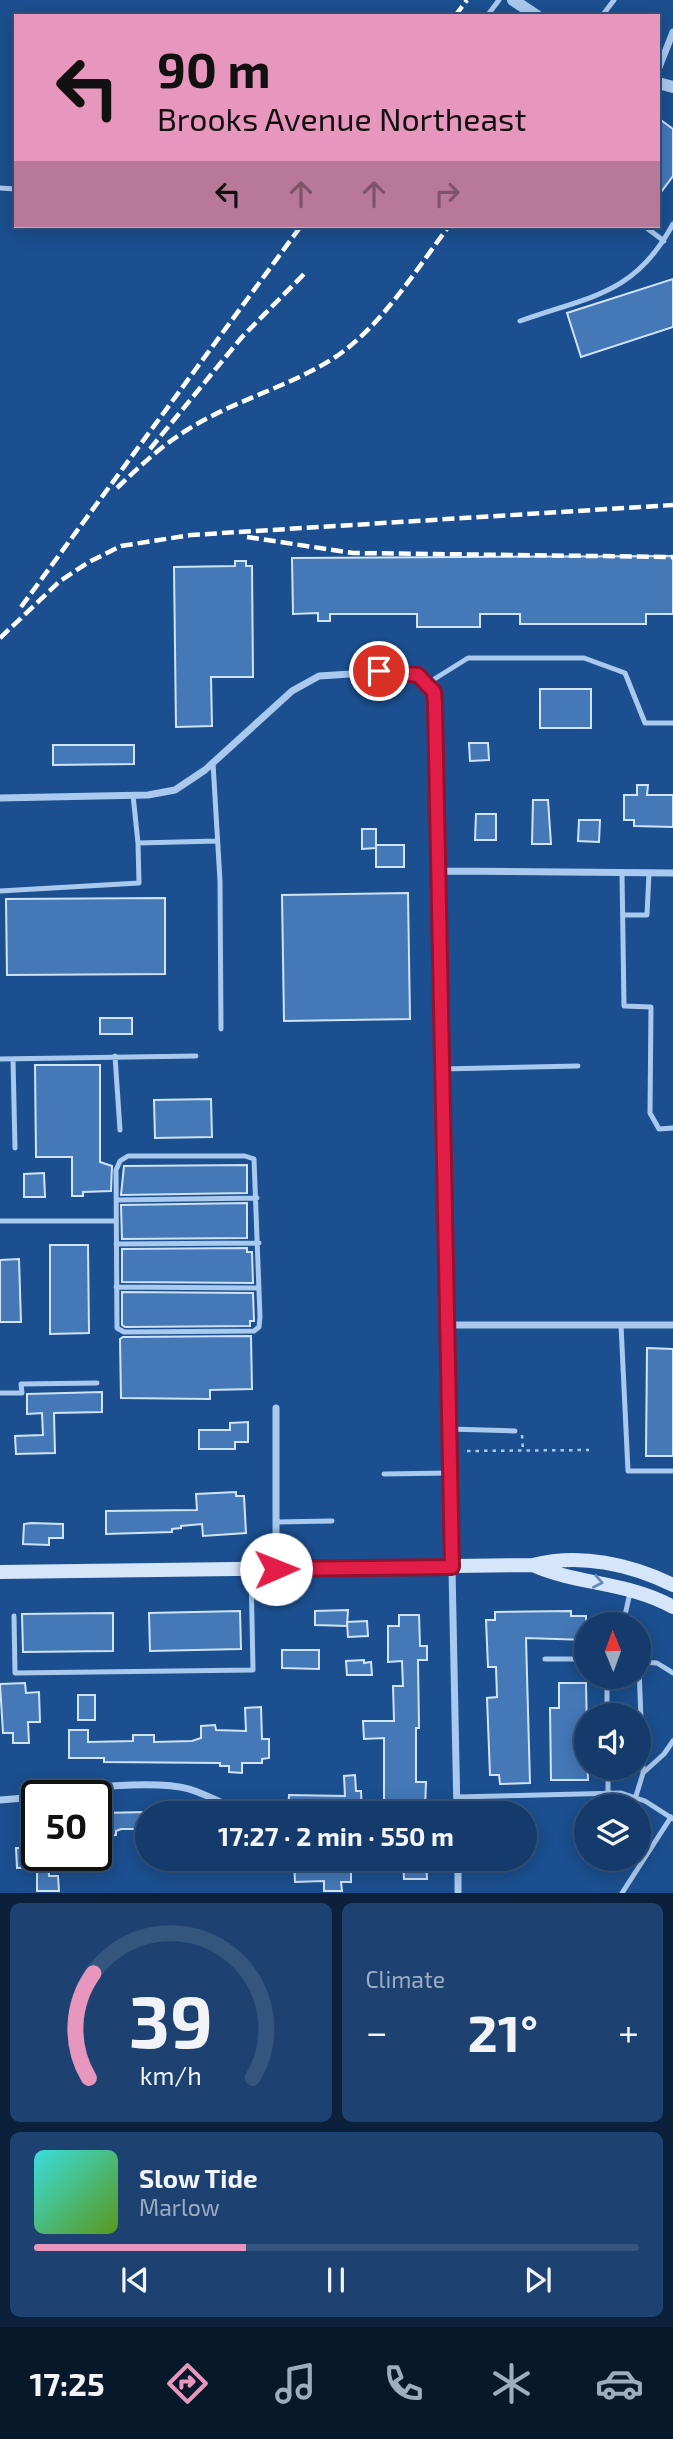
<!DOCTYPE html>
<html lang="en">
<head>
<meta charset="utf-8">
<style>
	body { margin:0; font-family:"Exo 2",sans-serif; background:#1d4271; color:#f1f3f6; height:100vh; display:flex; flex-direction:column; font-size:26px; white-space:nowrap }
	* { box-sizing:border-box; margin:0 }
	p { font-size:23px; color:#9dadc1 }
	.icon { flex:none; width:38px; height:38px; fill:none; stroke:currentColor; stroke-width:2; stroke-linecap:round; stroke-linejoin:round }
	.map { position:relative; height:1893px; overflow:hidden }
	.details { display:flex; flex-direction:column; gap:10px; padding:10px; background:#0b203b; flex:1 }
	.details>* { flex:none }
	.guide { position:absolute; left:14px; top:14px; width:646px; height:214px; border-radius:0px; box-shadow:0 4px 18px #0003,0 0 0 2px #33557e; background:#e797bd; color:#111; overflow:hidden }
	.needle { width:46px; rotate:359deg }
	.tools { position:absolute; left:574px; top:1612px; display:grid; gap:14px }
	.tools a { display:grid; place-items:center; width:77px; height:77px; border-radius:50%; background:#143b6b; box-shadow:0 4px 18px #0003,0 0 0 2px #33557e; font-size:35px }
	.speed { position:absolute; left:21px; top:1780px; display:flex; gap:14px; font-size:35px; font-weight:700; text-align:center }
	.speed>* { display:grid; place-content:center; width:91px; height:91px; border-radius:50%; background:#143b6b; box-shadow:0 4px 18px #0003,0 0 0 2px #33557e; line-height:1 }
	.speed .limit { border:4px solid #111; border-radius:10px; background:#fff; color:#111 }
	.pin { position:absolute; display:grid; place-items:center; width:60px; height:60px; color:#fff; margin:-30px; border:4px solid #fff; border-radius:50%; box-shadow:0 2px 7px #0007 }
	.me { position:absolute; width:77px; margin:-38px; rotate:89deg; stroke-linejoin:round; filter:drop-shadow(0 0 5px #0008) }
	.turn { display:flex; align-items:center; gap:24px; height:147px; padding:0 28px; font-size:32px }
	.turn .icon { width:91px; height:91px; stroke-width:2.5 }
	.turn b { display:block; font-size:49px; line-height:60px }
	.lanes { display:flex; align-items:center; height:66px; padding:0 28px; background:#0003; justify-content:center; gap:35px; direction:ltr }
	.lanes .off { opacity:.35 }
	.big { font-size:52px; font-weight:700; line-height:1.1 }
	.details .tile { flex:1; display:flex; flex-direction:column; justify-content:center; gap:10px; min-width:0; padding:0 24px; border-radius:10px; background:#1d4271 }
	.details .dial { align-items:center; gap:0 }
	.dial svg { height:182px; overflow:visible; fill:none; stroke:#33557e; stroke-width:7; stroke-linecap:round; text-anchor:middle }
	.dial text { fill:#f1f3f6; stroke:none }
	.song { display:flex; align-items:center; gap:21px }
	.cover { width:84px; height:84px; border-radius:10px; background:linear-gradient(135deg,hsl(180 70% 55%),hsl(90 70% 35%)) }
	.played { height:7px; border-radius:4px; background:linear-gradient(90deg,#e797bd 35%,#33557e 35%) }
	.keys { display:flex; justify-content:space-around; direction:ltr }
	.heat { display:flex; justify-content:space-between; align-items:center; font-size:38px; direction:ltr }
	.details .tiles { flex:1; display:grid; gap:10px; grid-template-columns:1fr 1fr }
	.tile:last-child { grid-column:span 2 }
	.trip { position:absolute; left:135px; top:1801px; width:402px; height:70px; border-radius:35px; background:#143b6b; box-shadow:0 4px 18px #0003,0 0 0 2px #33557e; font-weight:700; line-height:70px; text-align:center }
	.dock { display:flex; height:112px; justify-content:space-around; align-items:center; background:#08182b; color:#9dadc1 }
	.dock .icon { width:49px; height:49px }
	.dock .active { color:#e797bd }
	.dock b { font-size:32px; color:#f1f3f6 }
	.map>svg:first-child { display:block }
	.building { fill:#4478b7; stroke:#cfe3fa; stroke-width:2 }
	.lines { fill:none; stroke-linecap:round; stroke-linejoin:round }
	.path { stroke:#a9c9ee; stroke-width:2.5; stroke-dasharray:3.5 5; stroke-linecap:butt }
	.service { stroke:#a9c9ee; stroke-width:5 }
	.minor { stroke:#a9c9ee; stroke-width:7 }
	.tertiary { stroke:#a9c9ee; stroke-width:12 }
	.secondary { stroke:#d6e6fa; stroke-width:14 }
	.rail { stroke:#fff; stroke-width:4.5; stroke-dasharray:12 5; stroke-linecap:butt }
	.oneway { stroke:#668bba }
	.route-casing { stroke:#92132f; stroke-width:18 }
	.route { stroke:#e11d48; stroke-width:12 }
</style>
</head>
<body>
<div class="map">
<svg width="673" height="1893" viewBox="0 0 673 1893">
	<rect width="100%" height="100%" fill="#1b4f8f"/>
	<path class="building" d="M658,118L673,129V176L658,196Z
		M673,279V327L581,357L567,313Z
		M673,556V614H646V624H520V614H480V627H417V614H330V621H318V613L293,614L292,558Z
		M235,561H246V566H252L253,677H211L212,726L176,727L174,567L235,566Z
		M540,689H591V728H540Z
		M469,743H488L489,760L470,761Z
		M53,745H134V764L53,765Z
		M637,785H648L647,795H673V827L634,826V820H624V795H637Z
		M533,800H548L551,844H532Z
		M476,814H496V840H475Z
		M579,820H600L599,842L578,841Z
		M362,829H376V848L362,849Z
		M376,845H404V867H376Z
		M408,893L410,1019L284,1021L282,895Z
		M165,898V974L7,975L6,899Z
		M100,1018H132V1034H100Z
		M35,1065H100V1162L112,1166L111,1191L83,1192V1196H72V1157H36Z
		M211,1099L212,1137L155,1138L154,1100Z
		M247,1165V1193L121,1195L124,1166Z
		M44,1173L45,1197H24V1174Z
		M247,1203V1238L122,1239L121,1205Z
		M50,1245H88L89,1333L50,1334Z
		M247,1248V1252H252L253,1283L122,1282V1249Z
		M19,1259L21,1322H0V1260Z
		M122,1292L253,1293L254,1321H250V1326L125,1327L122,1325Z
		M251,1336L252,1389L210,1390V1399L121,1398L120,1339L123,1337Z
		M647,1348L673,1349V1456H646Z
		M102,1392V1412L54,1413L55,1453L16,1454L15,1436L43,1435L42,1413L27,1414V1394Z
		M248,1422V1442H235V1449H199V1430H230V1423Z
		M236,1492V1496H244L246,1533L203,1536L202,1524L181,1526V1528L172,1529V1532L106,1534V1511L197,1510L196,1494Z
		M31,1523L63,1524V1538H49V1545L23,1544L24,1524Z
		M348,1610L347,1626L315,1625V1611Z
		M240,1611L241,1649L150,1651L149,1613Z
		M571,1611V1616H586V1640L526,1638L530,1783L500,1784L499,1775H490L487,1698L497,1697L496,1667H488L486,1620H495V1612Z
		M113,1613V1651L23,1652L22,1614Z
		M399,1615H419L420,1646H427V1660H418L419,1728H416V1782H426L425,1810H384V1738L364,1739L363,1721H394L393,1686H403L402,1661L388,1662V1626H399Z
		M367,1621L368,1636L348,1637L347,1622Z
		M282,1650H319V1669L282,1668Z
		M364,1660V1663L371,1662L372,1675H347L346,1661Z
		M25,1683L26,1693L39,1692L40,1722H28L29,1743H13V1733H3L0,1684Z
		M559,1683H586L588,1780H551L550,1708H559Z
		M78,1695H95V1720H78Z
		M261,1707L262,1739H269V1758L262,1759V1763H242V1773L229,1772V1766H220V1763L104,1762V1758H69V1730H88V1742L133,1741V1735H154V1742L192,1741L201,1738V1726L215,1725L216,1730L246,1731L245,1708Z
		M355,1775L356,1791H361L362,1812L288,1813L289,1795L345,1796L344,1776Z
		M147,1812V1829H121L116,1831V1835L96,1838V1825H101V1813Z
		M37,1830V1855H48L49,1876H58L59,1891H37V1867L17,1868L16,1848H25V1831Z
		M313,1860V1863L351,1862V1882H341L342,1891H324V1881L295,1882L294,1861Z
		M426,1860L427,1879H404L403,1861Z"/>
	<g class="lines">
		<path class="path" d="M522,1435L523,1450
			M467,1451L589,1450"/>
		<path class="service" d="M487,16L499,0
			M602,16L614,0
			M0,188L16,189
			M409,226H419
			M644,226L664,241
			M520,321C590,296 635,295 673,224
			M428,683L468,658H584L625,673L645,723H673
			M213,763L220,881L221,1029
			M133,795L138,843
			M622,873L624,1006L651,1007L650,1113L659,1129L673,1128
			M0,891L139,883L138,843L217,841
			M623,915H647L649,873
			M115,1056L120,1130
			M0,1059L196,1056
			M13,1059L15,1148
			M442,1069L578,1066
			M128,1156H245L254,1159L260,1317L259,1327L254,1331L124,1332L117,1328L116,1170L120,1161Z
			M116,1200L257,1198
			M0,1221H116
			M116,1244L259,1243
			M116,1287L259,1288
			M621,1325L628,1471H673
			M0,1393H22L21,1384L97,1383
			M449,1429L515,1431
			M384,1474L450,1473
			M276,1522L332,1521
			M14,1616L15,1673L253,1670L251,1569
			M623,1624L630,1593
			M545,1659H573L586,1664
			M639,1662L657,1663L673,1673
			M607,1676V1715
			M608,1768V1794
			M643,1773L664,1754L673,1741
			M636,1796L643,1773L639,1667
			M457,1797L621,1793L645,1801L673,1819
			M622,1893L671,1817"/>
		<path class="minor" d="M658,70L673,32
			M0,798L148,795L175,790L205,770L292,691L319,676L398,671L418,675L434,692L457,1813
			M439,871L673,873
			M446,1325H673
			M276,1568V1408
			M41,1796C74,1787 157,1780 189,1789C208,1795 226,1805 244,1813
			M0,1800L37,1797
			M458,1858V1893"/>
		<path class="tertiary" d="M513,0L537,16
			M658,83L673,87"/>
		<path class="secondary" d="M533,1565C578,1585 629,1582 673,1607
			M0,1572L533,1565C580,1553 630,1564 673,1585"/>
		<path class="rail" d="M455,16L467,0
			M150,449L242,337L307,271
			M117,488C139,467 161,446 187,430C234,400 290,387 337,356C383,324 416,270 449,226
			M247,537L353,553L673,557
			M21,607L301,226
			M0,638L60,581L89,562L121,546L191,535L673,505"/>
	</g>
	<defs><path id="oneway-chevron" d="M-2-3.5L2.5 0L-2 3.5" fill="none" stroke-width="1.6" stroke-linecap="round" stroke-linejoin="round" transform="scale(1.75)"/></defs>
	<use class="oneway" href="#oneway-chevron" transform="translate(598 1582) rotate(11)"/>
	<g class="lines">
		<defs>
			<path id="route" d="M276,1569L452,1567L435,704L434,692L418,675L379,671"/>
		</defs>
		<use href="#route" class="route-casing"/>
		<use href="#route" class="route"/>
	</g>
</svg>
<div class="tools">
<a><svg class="needle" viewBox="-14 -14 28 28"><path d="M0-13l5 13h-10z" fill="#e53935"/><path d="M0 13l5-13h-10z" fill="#9dadc1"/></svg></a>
<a><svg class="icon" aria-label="sound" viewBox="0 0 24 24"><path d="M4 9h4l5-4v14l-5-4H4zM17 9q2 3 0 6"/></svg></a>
<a><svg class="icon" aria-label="layers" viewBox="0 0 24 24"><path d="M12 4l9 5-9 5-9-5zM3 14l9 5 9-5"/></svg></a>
</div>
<div class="speed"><div class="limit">50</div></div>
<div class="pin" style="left:379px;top:671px;background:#d93025"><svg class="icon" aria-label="arrive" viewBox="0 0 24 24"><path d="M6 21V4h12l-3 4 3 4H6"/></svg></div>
<svg class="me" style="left:276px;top:1569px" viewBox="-20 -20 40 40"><circle r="19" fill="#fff"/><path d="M0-13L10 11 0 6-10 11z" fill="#e11d48"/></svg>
<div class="trip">17:27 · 2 min · 550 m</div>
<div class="guide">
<div class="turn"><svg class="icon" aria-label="left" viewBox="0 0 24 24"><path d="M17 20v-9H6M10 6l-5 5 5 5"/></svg><div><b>90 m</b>Brooks Avenue Northeast</div></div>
<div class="lanes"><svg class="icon" aria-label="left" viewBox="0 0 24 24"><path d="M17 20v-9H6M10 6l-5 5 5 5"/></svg><svg class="icon off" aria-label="ahead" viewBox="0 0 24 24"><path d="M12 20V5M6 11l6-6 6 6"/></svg><svg class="icon off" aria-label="ahead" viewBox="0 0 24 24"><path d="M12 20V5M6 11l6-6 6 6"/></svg><svg class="icon off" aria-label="right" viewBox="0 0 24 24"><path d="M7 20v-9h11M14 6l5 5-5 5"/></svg></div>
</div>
</div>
<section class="details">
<div class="tiles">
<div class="tile dial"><svg viewBox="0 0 100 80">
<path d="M14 69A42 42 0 1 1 86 69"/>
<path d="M14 69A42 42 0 0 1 16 23" stroke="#e797bd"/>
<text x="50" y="56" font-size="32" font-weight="700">39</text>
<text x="50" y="72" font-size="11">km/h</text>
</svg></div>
<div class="tile"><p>Climate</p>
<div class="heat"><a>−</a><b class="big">21°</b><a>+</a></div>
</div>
<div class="tile">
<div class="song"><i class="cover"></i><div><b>Slow Tide</b><p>Marlow</p></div></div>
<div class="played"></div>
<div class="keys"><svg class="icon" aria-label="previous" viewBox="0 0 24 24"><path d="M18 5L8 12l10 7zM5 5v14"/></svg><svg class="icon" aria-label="pause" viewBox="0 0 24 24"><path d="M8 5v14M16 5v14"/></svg><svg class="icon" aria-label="next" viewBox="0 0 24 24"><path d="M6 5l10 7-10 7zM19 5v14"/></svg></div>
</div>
</div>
</section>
<nav class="dock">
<b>17:25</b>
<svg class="icon active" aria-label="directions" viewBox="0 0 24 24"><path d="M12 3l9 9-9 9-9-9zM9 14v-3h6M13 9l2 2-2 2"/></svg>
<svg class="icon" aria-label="music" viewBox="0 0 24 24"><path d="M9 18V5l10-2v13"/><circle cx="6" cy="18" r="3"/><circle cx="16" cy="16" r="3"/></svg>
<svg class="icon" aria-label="phone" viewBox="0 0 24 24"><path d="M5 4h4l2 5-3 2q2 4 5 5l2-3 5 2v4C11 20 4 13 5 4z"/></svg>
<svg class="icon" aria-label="climate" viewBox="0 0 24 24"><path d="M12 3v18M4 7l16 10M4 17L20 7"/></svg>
<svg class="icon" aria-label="car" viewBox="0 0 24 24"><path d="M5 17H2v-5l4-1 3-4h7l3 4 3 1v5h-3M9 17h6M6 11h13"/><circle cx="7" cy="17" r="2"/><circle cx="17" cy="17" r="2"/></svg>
</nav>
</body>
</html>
